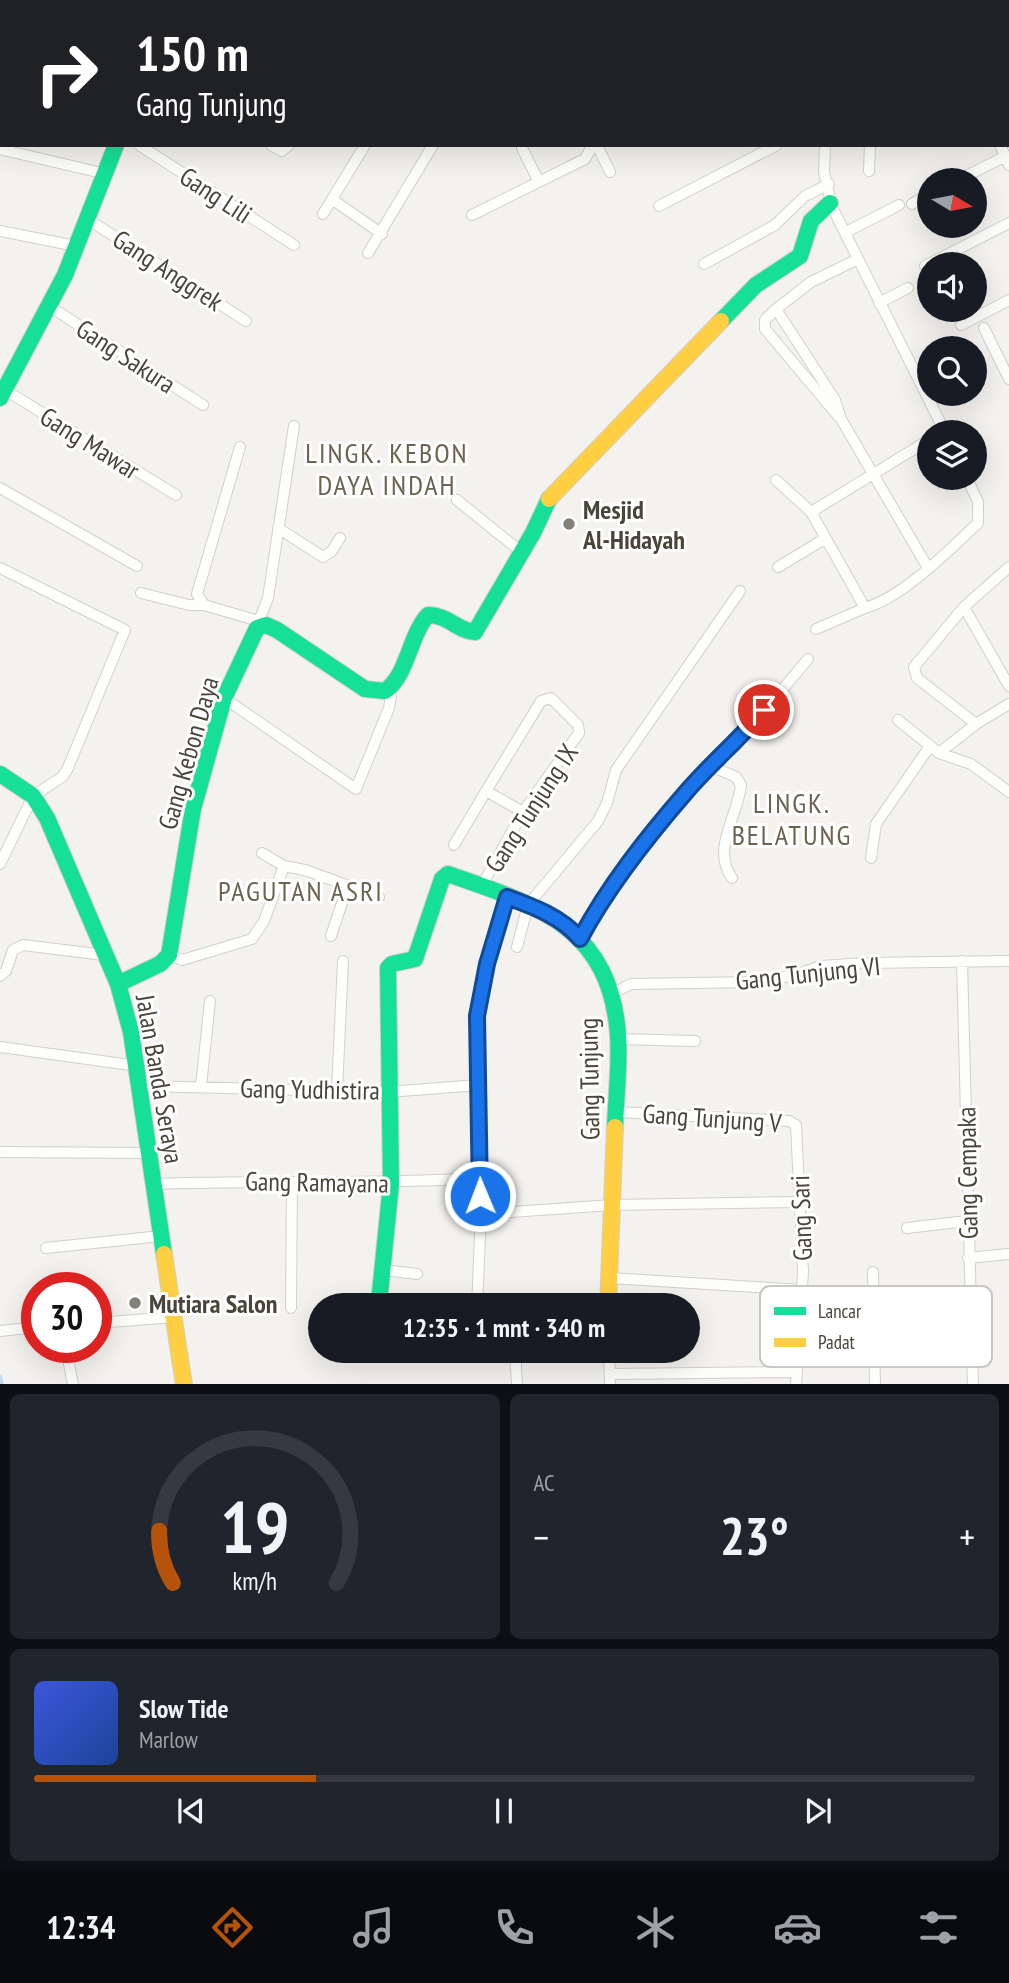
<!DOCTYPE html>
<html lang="id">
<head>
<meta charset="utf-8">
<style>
	body { margin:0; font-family:"PT Sans Narrow",sans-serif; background:#20242c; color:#f1f3f6; height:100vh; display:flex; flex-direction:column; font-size:26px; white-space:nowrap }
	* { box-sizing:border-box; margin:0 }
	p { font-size:23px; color:#9ea1a6 }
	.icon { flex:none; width:38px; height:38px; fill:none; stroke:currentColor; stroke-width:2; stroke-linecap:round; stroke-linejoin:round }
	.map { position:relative; height:1384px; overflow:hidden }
	.side { display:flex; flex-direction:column; gap:10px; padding:10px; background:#0d0f14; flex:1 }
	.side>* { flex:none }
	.hud { position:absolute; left:0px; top:0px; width:1010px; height:147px; box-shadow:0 7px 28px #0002; background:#202124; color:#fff; overflow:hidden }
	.needle { width:46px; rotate:100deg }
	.tools { position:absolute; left:917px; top:168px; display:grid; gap:14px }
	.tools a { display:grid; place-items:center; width:70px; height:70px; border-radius:50%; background:#171b24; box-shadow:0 7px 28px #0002; font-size:35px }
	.speed { position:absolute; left:21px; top:1272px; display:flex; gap:14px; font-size:35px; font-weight:700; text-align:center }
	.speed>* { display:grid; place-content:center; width:91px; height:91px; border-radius:50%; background:#171b24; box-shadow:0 7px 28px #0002; line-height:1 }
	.speed .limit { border:10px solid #d22; background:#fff; color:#111 }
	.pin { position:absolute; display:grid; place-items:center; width:60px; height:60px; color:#fff; margin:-30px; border:4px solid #fff; border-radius:50%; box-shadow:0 2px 7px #0007 }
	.me { position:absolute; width:77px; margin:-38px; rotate:359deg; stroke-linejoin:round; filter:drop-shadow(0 0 5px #0008) }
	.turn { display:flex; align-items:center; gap:24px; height:147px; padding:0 21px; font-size:32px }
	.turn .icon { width:91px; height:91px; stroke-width:2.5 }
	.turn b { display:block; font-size:49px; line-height:60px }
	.big { font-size:52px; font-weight:600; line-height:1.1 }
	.side .widget { flex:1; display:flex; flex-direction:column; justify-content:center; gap:10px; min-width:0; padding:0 24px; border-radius:10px; background:#20242c }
	.side .dial { align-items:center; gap:0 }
	.dial svg { height:182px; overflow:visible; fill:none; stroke:#363941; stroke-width:7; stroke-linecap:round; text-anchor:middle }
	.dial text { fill:#f1f3f6; stroke:none }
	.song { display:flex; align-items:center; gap:21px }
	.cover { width:84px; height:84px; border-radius:10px; background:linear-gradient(135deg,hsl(230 70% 55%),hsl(220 70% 35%)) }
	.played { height:7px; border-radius:4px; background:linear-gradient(90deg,#b45309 30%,#363941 30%) }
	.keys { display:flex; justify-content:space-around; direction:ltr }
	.heat { display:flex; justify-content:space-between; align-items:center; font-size:38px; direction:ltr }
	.side .tiles { flex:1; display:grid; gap:10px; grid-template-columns:1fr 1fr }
	.widget:last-child { grid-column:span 2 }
	.trip { position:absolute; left:308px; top:1293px; width:392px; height:70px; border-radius:35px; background:#171b24; box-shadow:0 7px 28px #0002; font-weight:600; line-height:70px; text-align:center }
	.tabs { display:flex; height:112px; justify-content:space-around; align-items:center; background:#090b0e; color:#9ea1a6 }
	.tabs .icon { width:49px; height:49px }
	.tabs .active { color:#b45309 }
	.tabs b { font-size:32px; color:#f1f3f6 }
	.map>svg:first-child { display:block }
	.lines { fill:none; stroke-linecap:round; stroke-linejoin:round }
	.stream { stroke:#c0ddf1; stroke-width:4.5 }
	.street-casing { stroke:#d2d0cb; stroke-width:12 }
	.fast-casing { stroke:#d3cfc5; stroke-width:18 }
	.slow-casing { stroke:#d3cfc5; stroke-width:18 }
	.street { stroke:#fdfdfc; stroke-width:10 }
	.fast { stroke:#16e098; stroke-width:16 }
	.slow { stroke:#ffcf43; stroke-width:16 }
	.route-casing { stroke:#114b97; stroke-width:18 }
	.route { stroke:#1a73e8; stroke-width:12 }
	.poi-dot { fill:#868178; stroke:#fff; stroke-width:2.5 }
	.labels { text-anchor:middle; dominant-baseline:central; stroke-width:6; stroke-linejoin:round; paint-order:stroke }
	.street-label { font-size:26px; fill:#4b4439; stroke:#fff }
	.poi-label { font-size:26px; font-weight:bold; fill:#4b4439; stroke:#fff; text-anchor:start }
	.neighbourhood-label { font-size:28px; letter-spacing:2px; fill:#6e6250; stroke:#fff }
	.key { fill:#fff; stroke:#c9c7c4; stroke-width:2 }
	.key-label { font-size:19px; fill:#4b4439 }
</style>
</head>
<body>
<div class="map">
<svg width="1009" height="1385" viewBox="0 0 1009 1385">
	<rect width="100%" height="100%" fill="#f4f2ee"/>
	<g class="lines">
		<path class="stream" d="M0,1377L2,1385"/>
		<defs>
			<path id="street" d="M561,0V2
				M219,2V0
				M286,2V0
				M510,2L514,0
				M660,2V0
				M810,2V0
				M978,2V0
				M0,80H2
				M139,145L294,245
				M271,145L282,151L289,145
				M597,145L610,172
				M825,145L824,172L832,207L945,432
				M1000,145L1009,165
				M522,148L539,182
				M0,149L106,174
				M869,171L870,145
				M958,180L1004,157
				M333,200L382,234
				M912,204L929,194
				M659,206L777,145
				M323,214L365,145
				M472,215L585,159L593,145
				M89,220L246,321
				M0,231L76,246
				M846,232L899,205
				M368,253L433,145
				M858,259L811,282L776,309L835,400L841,419L928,568
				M704,264L775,225L805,196L829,184
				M925,266L1009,223
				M879,303L908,288
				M49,306L203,405
				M776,309L765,320V329L839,417
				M961,325L1009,300
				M984,328L1009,379
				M5,390L176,495
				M929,440L811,512L865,608C903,597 948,551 978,523V502L967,478
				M240,447L197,594L204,605L259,621L262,625
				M776,480L811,512
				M0,488L137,566
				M457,500L520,551
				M278,528L323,557L332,551L340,538
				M778,567L823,540
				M0,568L125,630L67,770L62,777L33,796L0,864
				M141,593L189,605H204
				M964,607L1009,686
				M259,621L268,598L294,426
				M816,629L865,608
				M224,698L356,789L389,708L391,696L387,690
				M898,720L939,753L971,764L1009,792
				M976,724L917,678L914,667L964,607L1009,567
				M939,753L976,724L1009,704
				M711,766L736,777L741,785C738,816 711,849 732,878
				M454,845L486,791
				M262,853L284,866
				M871,858L876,824L930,746
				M481,887L523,812L579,733L578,725L551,698L541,701L486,791L523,812
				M331,936L348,885
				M580,939L630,862L687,790L736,745L808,659
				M517,947L528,905L598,821L607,803L616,770L740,591
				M169,955L182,960L252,939L264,921L284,866L305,870L379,897
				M962,961L973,1385
				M0,976L6,971L13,950L23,945L104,955
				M609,995L631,984L755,982L796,975L821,966L864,963L1009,961
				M618,1039L695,1041
				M0,1047L138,1066
				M140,1086L387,1092L479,1085
				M201,1086L210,1001
				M337,1091L343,961
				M617,1112L789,1121L796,1125L803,1272L796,1385
				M0,1152L148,1153
				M154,1184C263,1180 371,1185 479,1178
				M481,1214L612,1205L799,1202
				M907,1228L967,1221
				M46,1248L161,1236
				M968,1258L1009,1254
				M384,1270L417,1274
				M873,1272L875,1385
				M609,1278L803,1290
				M477,1306L481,1214L477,1016L487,964L507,897
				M291,1308L292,1183
				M96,1323L175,1317
				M0,1331L37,1327
				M66,1348L73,1385
				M515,1351L517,1385
				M609,1351L610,1385
				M610,1374L796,1372"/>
			<path id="fast" d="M933,0L943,2
				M1008,17H1009
				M721,321L756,285L800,256L811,221L830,203
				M0,398L65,275L116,145
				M0,774L33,796L47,818L118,984L131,1032L164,1254
				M118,984L160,964L169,955L193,809L224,698L257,628L266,625L277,630L365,689L385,691C408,675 409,636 428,615C449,615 457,631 475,632L533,533L549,499
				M379,1303L391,1184L388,968L392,964L415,959L442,879L448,874C537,905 610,926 618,1035C620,1065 616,1096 615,1127"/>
			<path id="slow" d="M127,0V2
				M549,499L721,321
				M164,1254L184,1385
				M608,1306L615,1127"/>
		</defs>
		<use href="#street" class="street-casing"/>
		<use href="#fast" class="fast-casing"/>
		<use href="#slow" class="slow-casing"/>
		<use href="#street" class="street"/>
		<use href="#fast" class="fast"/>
		<use href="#slow" class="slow"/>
	</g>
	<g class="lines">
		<defs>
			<path id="route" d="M480,1196L477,1016L487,964L507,897C532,906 562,917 580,939C608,886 647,837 687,791C711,763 740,739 764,710"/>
		</defs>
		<use href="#route" class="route-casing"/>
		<use href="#route" class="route"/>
	</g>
	<g class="poi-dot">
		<circle cx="569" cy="524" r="7"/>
		<circle cx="135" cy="1303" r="7"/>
	</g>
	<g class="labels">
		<g class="street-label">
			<text transform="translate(216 195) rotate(33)">Gang Lili</text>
			<text transform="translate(168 270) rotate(33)">Gang Anggrek</text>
			<text transform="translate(126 356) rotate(33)">Gang Sakura</text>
			<text transform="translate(90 443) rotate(32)">Gang Mawar</text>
			<text transform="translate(188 753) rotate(-74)">Gang Kebon Daya</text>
			<text transform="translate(531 808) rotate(-57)">Gang Tunjung IX</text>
			<text transform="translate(808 973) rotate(-6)">Gang Tunjung VI</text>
			<text transform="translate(160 1079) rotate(80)">Jalan Banda Seraya</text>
			<text transform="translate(589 1079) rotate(-91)">Gang Tunjung</text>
			<text transform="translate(310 1089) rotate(1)">Gang Yudhistira</text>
			<text transform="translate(712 1118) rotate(4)">Gang Tunjung V</text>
			<text transform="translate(967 1173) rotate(-91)">Gang Cempaka</text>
			<text transform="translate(317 1182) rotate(1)">Gang Ramayana</text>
			<text transform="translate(801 1218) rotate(-92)">Gang Sari</text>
		</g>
		<g class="poi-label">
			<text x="583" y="509">Mesjid<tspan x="583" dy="30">Al-Hidayah</tspan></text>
			<text x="149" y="1303">Mutiara Salon</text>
		</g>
		<g class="neighbourhood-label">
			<text x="387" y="452">LINGK. KEBON<tspan x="387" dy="32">DAYA INDAH</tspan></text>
			<text x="792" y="802">LINGK.<tspan x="792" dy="32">BELATUNG</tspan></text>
			<text x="301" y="890">PAGUTAN ASRI</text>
		</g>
	</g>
	<rect x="760" y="1286" width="232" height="81" rx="10" class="key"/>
	<rect x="774" y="1307" width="32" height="8" fill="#16e098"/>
	<rect x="774" y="1338" width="32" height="9" fill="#ffcf43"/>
	<g class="key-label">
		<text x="818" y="1318">Lancar</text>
		<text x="818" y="1349">Padat</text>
	</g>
</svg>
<div class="tools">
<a><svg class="needle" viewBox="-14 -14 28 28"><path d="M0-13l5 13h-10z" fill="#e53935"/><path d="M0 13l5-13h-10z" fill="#9ea1a6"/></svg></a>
<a><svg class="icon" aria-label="sound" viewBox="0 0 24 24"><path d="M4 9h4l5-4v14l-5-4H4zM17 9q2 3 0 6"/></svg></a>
<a><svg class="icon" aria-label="search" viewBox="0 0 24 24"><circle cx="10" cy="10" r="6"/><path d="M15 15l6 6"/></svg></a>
<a><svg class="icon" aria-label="layers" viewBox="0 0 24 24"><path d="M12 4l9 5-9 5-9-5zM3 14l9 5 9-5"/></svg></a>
</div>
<div class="speed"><div class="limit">30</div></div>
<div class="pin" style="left:764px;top:710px;background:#d93025"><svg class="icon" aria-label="arrive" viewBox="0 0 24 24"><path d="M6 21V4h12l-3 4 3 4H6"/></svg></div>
<svg class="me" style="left:480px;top:1196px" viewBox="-20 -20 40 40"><circle r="17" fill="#1a73e8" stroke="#fff" stroke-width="3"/><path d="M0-11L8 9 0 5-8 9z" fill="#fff"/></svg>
<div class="trip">12:35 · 1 mnt · 340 m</div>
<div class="hud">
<div class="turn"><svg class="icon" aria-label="right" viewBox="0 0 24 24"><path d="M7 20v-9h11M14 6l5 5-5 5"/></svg><div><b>150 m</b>Gang Tunjung</div></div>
</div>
</div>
<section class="side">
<div class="tiles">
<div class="widget dial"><svg viewBox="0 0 100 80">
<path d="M14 69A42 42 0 1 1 86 69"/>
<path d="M14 69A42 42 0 0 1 8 46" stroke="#b45309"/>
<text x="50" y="56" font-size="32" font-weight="700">19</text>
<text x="50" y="72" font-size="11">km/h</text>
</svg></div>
<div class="widget"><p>AC</p>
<div class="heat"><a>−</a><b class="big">23°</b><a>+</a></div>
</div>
<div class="widget">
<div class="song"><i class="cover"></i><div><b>Slow Tide</b><p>Marlow</p></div></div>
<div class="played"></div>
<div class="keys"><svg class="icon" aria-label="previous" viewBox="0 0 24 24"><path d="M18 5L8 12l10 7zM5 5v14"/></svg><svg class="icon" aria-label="pause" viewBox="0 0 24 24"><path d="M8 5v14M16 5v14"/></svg><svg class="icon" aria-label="next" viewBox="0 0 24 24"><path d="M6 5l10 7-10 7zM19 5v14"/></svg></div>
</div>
</div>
</section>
<nav class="tabs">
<b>12:34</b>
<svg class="icon active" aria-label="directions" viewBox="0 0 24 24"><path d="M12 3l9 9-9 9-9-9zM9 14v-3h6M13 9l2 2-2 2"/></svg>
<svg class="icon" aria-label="music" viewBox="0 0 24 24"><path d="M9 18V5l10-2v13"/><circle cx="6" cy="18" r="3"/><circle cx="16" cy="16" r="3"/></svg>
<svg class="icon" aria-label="phone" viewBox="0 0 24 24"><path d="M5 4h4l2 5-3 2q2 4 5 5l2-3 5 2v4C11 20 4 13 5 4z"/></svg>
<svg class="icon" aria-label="climate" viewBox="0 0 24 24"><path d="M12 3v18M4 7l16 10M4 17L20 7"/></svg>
<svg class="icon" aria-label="car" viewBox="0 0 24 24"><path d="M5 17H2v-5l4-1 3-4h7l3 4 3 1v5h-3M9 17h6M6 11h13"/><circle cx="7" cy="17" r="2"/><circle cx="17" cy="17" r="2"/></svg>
<svg class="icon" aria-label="filters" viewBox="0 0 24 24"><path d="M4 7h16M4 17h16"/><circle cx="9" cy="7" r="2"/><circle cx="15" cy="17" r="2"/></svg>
</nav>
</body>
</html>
